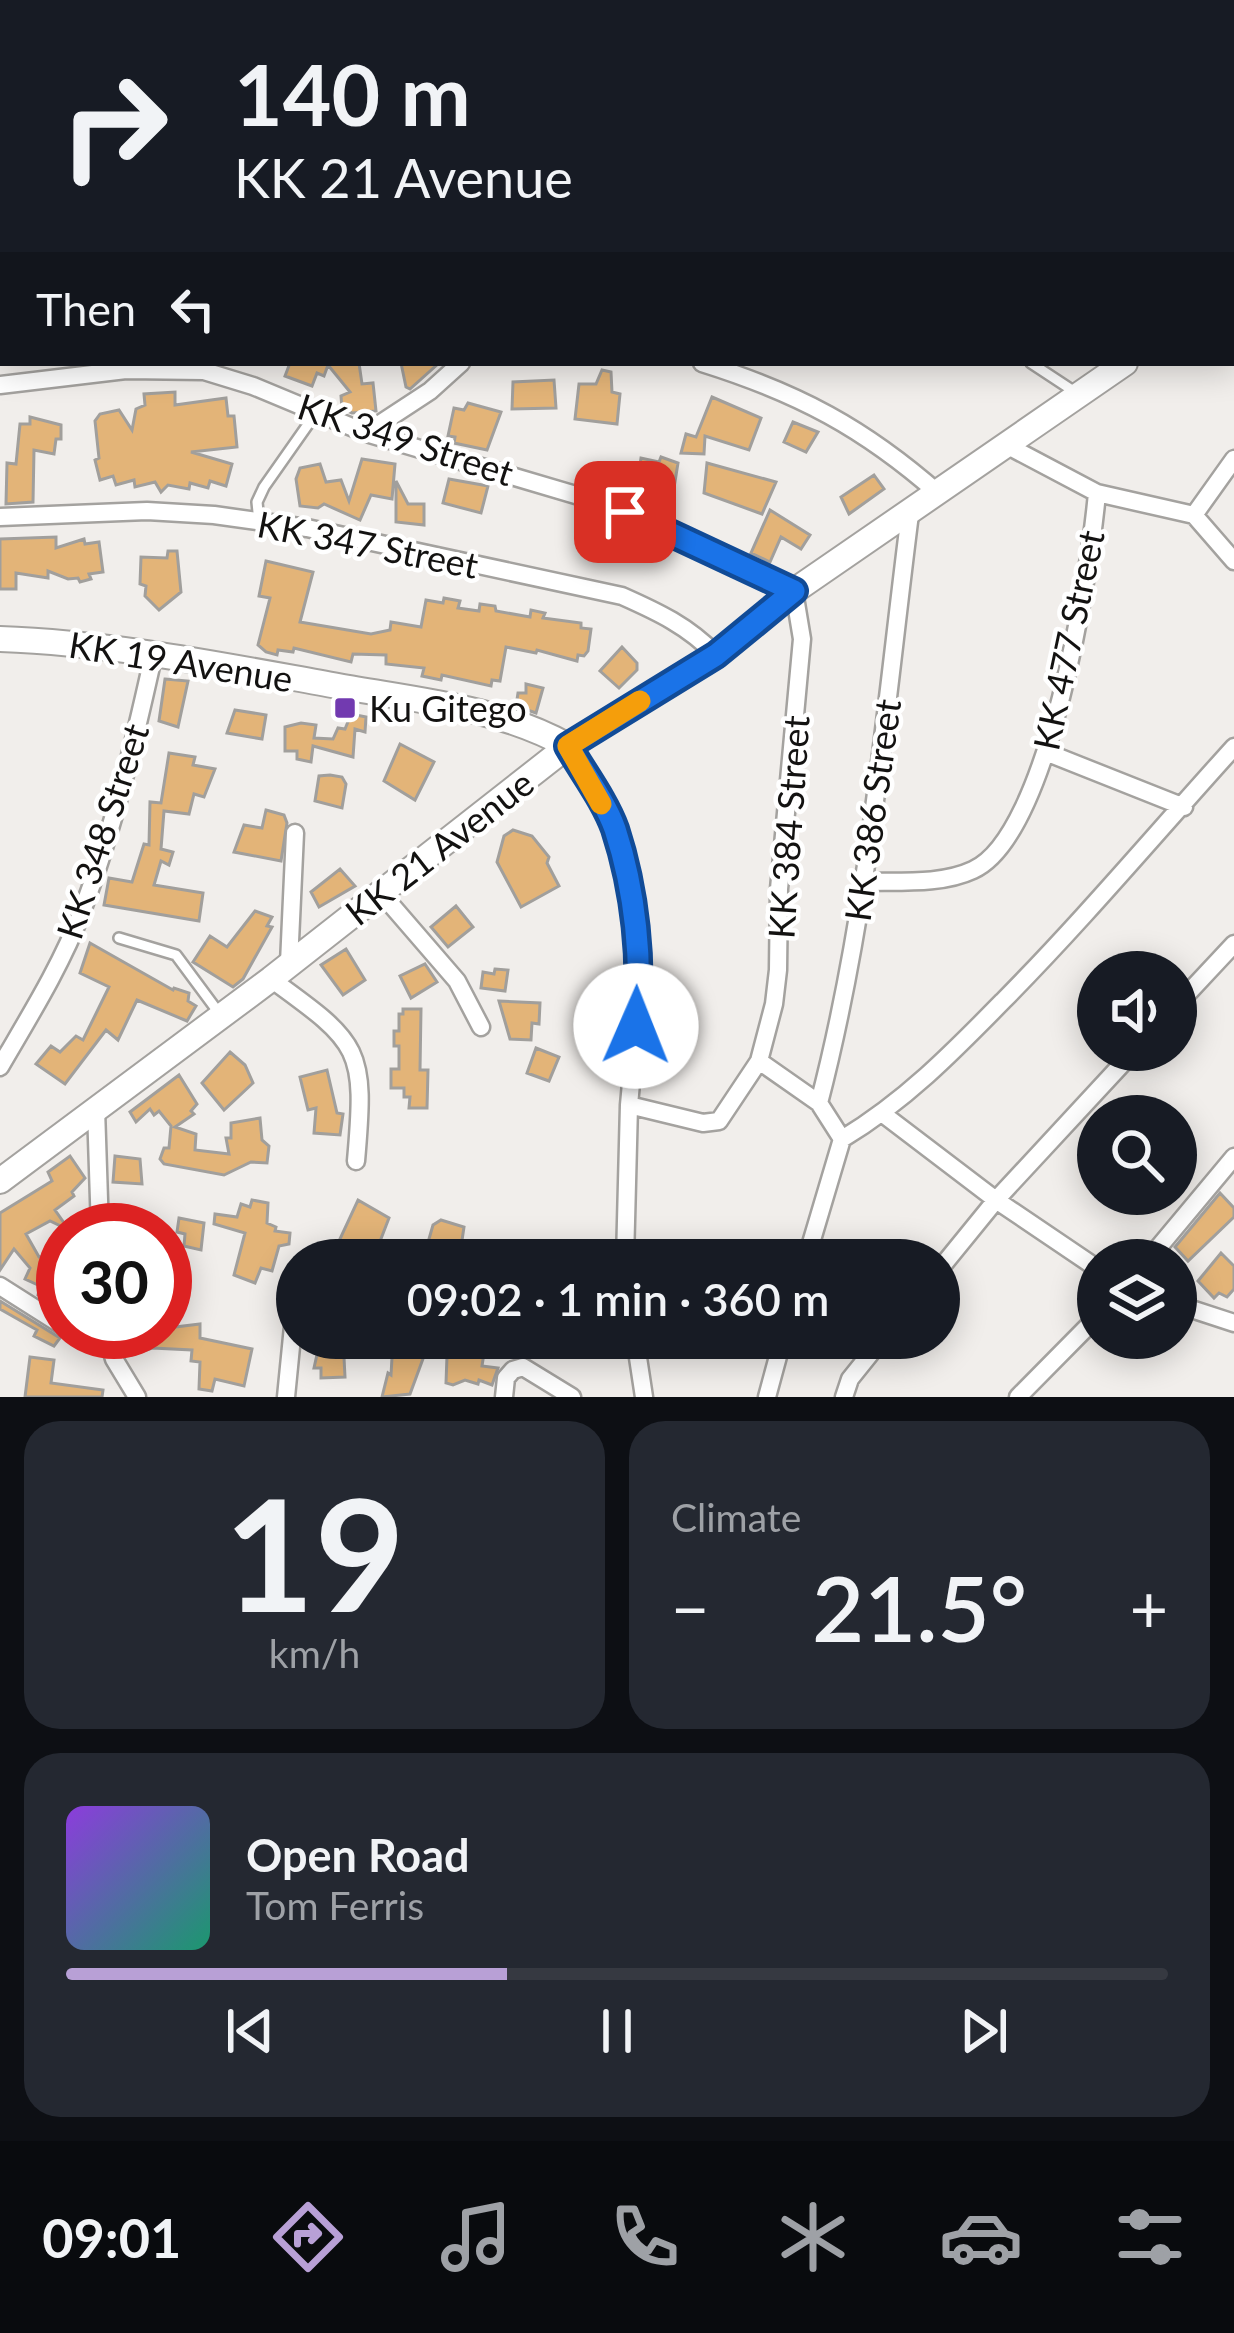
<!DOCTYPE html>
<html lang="en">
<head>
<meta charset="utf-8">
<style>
	body { margin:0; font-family:Lato,sans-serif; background:#242831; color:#f1f3f6; height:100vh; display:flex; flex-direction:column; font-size:45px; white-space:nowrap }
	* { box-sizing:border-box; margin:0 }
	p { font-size:39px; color:#9ea1a6 }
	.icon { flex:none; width:66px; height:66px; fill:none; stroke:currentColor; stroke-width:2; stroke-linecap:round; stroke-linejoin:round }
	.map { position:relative; height:1397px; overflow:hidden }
	.drawer { display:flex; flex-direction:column; gap:24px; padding:24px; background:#0d0f14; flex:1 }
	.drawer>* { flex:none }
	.top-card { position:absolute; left:0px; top:0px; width:1236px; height:366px; box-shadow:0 6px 30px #0003; background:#171b24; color:#f1f3f6; overflow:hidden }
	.fabs { position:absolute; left:1077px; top:951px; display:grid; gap:24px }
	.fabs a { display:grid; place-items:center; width:120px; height:120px; border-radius:50%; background:#171b24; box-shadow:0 6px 30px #0003; font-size:60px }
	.speed { position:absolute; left:36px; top:1203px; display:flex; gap:24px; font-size:60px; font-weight:700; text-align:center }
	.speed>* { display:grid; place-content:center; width:156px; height:156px; border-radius:50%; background:#171b24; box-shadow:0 6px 30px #0003; line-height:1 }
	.speed .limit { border:18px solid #d22; background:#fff; color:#111 }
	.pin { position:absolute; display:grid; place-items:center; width:102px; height:102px; color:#fff; margin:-51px; border-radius:24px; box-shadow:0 6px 18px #0006 }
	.me { position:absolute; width:132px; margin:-66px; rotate:1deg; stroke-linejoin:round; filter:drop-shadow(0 0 9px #0008) }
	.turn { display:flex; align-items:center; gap:42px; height:252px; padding:0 36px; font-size:54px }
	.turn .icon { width:156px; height:156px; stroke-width:2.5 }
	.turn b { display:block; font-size:84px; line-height:102px }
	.then { display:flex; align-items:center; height:114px; padding:0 36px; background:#0003; gap:24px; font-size:45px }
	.big { font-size:90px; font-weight:600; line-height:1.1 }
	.drawer .widget { flex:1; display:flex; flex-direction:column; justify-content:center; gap:18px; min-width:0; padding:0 42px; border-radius:36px; background:#242831 }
	.drawer .dial { align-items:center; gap:0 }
	.dial b { font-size:156px; line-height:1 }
	.song { display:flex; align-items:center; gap:36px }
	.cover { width:144px; height:144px; border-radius:18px; background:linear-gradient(135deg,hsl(270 70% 55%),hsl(160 70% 35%)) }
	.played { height:12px; border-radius:6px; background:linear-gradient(90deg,#b8a0d6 40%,#363941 40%) }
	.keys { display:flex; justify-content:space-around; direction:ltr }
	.heat { display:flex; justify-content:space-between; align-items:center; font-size:66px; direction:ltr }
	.drawer .tiles { flex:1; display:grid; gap:24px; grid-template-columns:1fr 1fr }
	.widget:last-child { grid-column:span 2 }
	.trip { position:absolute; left:276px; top:1239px; width:684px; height:120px; border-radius:60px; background:#171b24; box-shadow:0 6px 30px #0003; font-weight:600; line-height:120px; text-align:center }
	.tab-bar { display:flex; height:192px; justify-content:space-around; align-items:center; background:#090b0e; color:#9ea1a6 }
	.tab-bar .icon { width:84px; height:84px }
	.tab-bar .on { color:#b8a0d6 }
	.tab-bar b { font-size:54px; color:#f1f3f6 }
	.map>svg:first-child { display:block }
	.building { fill:#e3b478; stroke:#a19f9c; stroke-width:3 }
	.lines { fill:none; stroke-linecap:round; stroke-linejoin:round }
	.lane-casing { stroke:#a4a29f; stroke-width:14 }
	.street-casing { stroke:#a4a29f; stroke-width:21 }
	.secondary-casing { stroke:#a4a29f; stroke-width:28 }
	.lane { stroke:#fff; stroke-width:9 }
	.street { stroke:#fff; stroke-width:16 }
	.secondary { stroke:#fff; stroke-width:24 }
	.route-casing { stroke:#114b97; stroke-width:30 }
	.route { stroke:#1a73e8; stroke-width:21 }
	.slow { stroke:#f59e0b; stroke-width:21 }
	.poi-dot { fill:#723ab0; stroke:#fff; stroke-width:4.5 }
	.labels { text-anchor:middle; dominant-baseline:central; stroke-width:9; stroke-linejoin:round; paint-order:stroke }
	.street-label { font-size:36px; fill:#131211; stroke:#fff }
	.poi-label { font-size:36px; fill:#131211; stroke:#fff; text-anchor:start }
</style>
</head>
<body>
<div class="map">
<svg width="1234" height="1397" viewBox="0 0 1234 1397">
	<rect width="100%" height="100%" fill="#f1eeeb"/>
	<path class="building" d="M290,363H359L362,384L373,383L376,411L352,413L342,409L341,396L350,392L328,365L324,376L317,373L312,386L285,376Z
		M401,363H439L410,389L406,387Z
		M602,370L611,372L612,392L620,394L617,424L575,419L579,384H596Z
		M554,380L556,408L512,409L513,382Z
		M175,392V405L226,398L228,416H234L237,447L191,452L232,464L226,486L210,481L208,488L190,483L189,489L168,485L161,492L155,482L135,487L134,480L116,485L113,476L100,480L95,460L99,458L95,421L100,414L119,410L132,430L136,409L145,405L144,394Z
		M712,397L761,418L749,450L705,436L704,454L681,453L686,434L696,437Z
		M468,403L501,412L487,450L454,443L455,437L448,436L454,408L464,410Z
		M30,417L61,425V439H56L54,454L34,450L33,502L6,504L7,463L16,464L20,424H30Z
		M793,422L818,432L806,452L784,442Z
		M661,457L678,463L674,488L637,485L641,458L659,462Z
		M362,459L395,464L392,499L371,495L360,520L324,504L318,508L300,506L296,479L300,468L320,464L326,482L341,480L349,501Z
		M707,463L776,482L762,514L704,493Z
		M874,475L884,489L849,514L841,497Z
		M449,479L488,486L481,513L443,503Z
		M396,481L408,504H424V525L396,522Z
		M770,510L810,535L801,549L781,537L770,562L751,553Z
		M56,537V548L84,539L85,544L99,542L103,572L89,574L91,579L80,582L78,578L68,579L48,571V578L16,573V589H0V539Z
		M168,551H177L181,592L159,610L145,596L146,586L140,584L141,557L167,558Z
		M266,561L313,572L300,622L371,634L390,630L391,622L421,627L426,600L443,603L444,598L460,601L458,608L479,611L480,604L495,606L496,611L530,617L531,610L545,613L543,618L581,623V628L591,629L588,651L584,656L578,655L577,661L537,650L536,653L506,647L500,681L492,680L491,686L442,675L441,680L422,676L424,668L386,664V655L353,654L351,662L294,648L293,652L278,650L277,655L266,652L258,645L270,598L259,596Z
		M622,647L637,663V670L619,688L600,671Z
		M165,679L188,681L178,727L159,721Z
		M526,684L543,688L536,713L516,706L518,693H526Z
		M354,707L356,715L366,717L365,732L355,729L353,757L313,746L311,762L297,759V751H285V727L301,723L316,725L314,738L333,739L338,728L345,729Z
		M235,710L266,715L262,739L227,733Z
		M400,744L434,762L415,800L384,781Z
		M169,753L195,757L193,765L215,769L204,797L194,794L189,814L164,811L161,849L173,852L169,865L161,861L154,885L203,893L199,921L104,905L109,878L132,882L144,844L149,845L150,802L161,803Z
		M330,775L342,777L346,784L342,808L315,801L319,776Z
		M266,810L284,815L287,823L281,861L234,852L244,825L262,828Z
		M513,830L532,836L549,857L547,863L559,886L521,907L497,862L504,836Z
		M340,869L355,886L319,907L311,892Z
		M456,906L473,927L448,947L431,927Z
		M255,911L272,917L267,926L272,927L243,979L233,987L193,962L210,936L227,947Z
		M90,943L173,990L174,988L189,993L188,1001L196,1006L187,1021L137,1000L118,1040L106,1030L65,1084L36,1064L51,1046L60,1052L76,1036L83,1040L109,987L80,973Z
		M346,949L365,980L343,995L321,965Z
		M425,964L437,982L411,998L400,976Z
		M495,969L508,970L505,991L481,988L483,972L494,974Z
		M499,1001L540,1003L539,1024L532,1023L531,1040L510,1039Z
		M403,1009H421L420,1070H428L427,1108H409L410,1097H404V1088H391V1069H399V1046H394V1031H399V1014H403Z
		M536,1048L559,1057L549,1081L527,1073Z
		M230,1052L245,1065L253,1083L224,1110L202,1083Z
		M327,1070L337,1113L343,1114L340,1135L314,1133L316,1108L308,1110L300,1077Z
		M179,1075L197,1104L191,1111L194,1114L175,1127L196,1134L195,1150L229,1154L226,1138H231V1123L260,1118L262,1140L269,1146L267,1163L251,1162L224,1175L164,1164L160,1159L164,1148H169L171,1126L159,1111L154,1115L150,1109L136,1122L130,1112Z
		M70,1156L85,1178L72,1192L74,1196L55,1210L69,1230L50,1221L26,1234L39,1257L63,1254V1307L38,1295L40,1286L25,1279L30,1268L14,1249L0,1270V1213L52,1181L48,1172Z
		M115,1156L140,1159L142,1184L113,1182Z
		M1220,1193L1234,1208V1217L1188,1261L1175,1247Z
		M252,1200L268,1203L267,1223L276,1227L275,1231L290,1233L289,1244L279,1246L272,1271L261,1268L255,1283L234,1275L245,1233L214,1224L215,1214L237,1217L241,1204L250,1207Z
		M358,1200L389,1218L379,1244L383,1247L380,1256L374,1254L372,1260H359L362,1252L339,1241Z
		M179,1218L204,1223L201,1250L184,1246L185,1234L177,1232Z
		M441,1220L464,1227L459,1260H423L433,1225Z
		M1221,1253L1234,1266V1289L1227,1297L1219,1293L1214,1298L1198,1281Z
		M165,1273L177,1274L175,1327L200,1324V1338L252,1349L244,1386L215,1379L212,1391L199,1389L200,1362L191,1361L192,1350L152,1348L132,1355L128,1342L119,1332H165Z
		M0,1301L60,1338L54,1346L34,1336L37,1330L0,1309Z
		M343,1338L345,1377L321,1378V1368H314L320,1341Z
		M393,1340L480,1341L479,1352L484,1353L482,1366L498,1368L492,1385L479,1380L478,1384L465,1380L453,1385L446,1383L447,1356H424L410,1394L382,1397L388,1373L391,1375Z
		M30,1357L54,1360L51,1383L103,1390L102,1397H25Z"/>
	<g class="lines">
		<defs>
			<path id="lane" d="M66,0L67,3
				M1031,363L1075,392
				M259,522L257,502L264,487L316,413
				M119,938L176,955L219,1013"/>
			<path id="street" d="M618,0L625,3
				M0,96L3,95
				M0,229H3
				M702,363C798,393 864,428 939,494
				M0,385L126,370L204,371L253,386L366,433L596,501L654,522L794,591L802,639L779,889L778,970L774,1004L759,1061
				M366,433L430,391L461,363
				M1008,446L1097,493L1194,515L1234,561
				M1194,515L1234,459
				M0,517L147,511L214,515L307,528L622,596C658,612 688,626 716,655
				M568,746L614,825L629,888L640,986L629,1105L625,1260
				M1048,753L1184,807
				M864,882C899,881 941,885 973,870C1049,836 1090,571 1097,493
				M381,893L457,981L481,1027
				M289,963L295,833
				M271,979C361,1044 366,1048 356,1161
				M1176,1006L1234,944
				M0,1067C29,1017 61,966 82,911C114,828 135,739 154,653
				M819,1103C869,911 885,710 910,514
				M629,1105L703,1123L719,1121L759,1061L819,1103L842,1139
				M96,1109L100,1230
				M883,1114L996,1200L1098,1269
				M806,1260L842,1139C905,1101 952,1053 1003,1001C1084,919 1157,832 1234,747
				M1148,1260L1234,1157
				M939,1270L996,1200L1135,1050
				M0,1286L63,1326
				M1176,1304L1234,1323
				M71,1332L84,1340L108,1341
				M106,1332L114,1359L137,1397
				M635,1338L644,1397
				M286,1397L297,1286
				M504,1397L506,1378L513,1370L523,1367L572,1397
				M767,1397L783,1338
				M844,1397L850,1379L883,1338
				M1018,1397L1098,1316"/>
			<path id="secondary" d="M1210,0V3
				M1233,32L1234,33
				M1233,279L1234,278
				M0,639C114,643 226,666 338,686C415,700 499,707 568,746
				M0,1181L271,979L568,746L716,655L794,591L1125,363"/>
		</defs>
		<use href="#lane" class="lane-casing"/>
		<use href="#street" class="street-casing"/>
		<use href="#secondary" class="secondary-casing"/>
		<use href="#lane" class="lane"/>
		<use href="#street" class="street"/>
		<use href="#secondary" class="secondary"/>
	</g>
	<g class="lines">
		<defs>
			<path id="route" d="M625,512L794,591L716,655L568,746C583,772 605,801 615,829C635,890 643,963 636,1026"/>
		</defs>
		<use href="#route" class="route-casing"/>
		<use href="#route" class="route"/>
		<path class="slow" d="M601,804L568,746L640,701"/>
	</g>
	<rect class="poi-dot" x="333" y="696" width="24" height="24" rx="6"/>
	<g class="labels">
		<g class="street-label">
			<text transform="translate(406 439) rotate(18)">KK 349 Street</text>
			<text transform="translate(368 544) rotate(11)">KK 347 Street</text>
			<text transform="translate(1068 640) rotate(-78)">KK 477 Street</text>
			<text transform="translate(181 661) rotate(9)">KK 19 Avenue</text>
			<text transform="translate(872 810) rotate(-82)">KK 386 Street</text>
			<text transform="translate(788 827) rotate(-86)">KK 384 Street</text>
			<text transform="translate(102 831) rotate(-72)">KK 348 Street</text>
			<text transform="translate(439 847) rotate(-38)">KK 21 Avenue</text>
		</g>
		<g class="poi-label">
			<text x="369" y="708">Ku Gitego</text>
		</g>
	</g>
</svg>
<div class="fabs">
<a><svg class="icon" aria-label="sound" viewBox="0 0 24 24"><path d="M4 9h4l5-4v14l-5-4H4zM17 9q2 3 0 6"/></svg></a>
<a><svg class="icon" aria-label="search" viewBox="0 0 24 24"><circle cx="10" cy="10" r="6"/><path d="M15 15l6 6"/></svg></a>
<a><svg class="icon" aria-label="layers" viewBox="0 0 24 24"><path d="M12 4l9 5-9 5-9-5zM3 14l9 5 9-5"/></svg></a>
</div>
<div class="speed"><div class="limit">30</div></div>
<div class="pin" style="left:625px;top:512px;background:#d93025"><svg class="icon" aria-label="arrive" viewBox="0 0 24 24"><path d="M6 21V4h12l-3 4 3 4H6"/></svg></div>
<svg class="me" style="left:636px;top:1026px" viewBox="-20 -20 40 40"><circle r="19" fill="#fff"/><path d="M0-13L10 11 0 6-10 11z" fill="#1a73e8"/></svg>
<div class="trip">09:02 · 1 min · 360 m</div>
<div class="top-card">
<div class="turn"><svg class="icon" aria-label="right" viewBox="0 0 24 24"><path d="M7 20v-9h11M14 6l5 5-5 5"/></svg><div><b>140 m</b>KK 21 Avenue</div></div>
<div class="then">Then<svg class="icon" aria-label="left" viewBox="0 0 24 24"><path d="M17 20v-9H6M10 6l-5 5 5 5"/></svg></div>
</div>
</div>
<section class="drawer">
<div class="tiles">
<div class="widget dial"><b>19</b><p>km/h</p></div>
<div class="widget"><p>Climate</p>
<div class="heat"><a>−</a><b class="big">21.5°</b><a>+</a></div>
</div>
<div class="widget">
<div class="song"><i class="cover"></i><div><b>Open Road</b><p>Tom Ferris</p></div></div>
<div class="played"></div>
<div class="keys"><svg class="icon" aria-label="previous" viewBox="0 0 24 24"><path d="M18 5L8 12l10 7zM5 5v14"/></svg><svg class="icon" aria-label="pause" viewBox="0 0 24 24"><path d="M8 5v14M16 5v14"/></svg><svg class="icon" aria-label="next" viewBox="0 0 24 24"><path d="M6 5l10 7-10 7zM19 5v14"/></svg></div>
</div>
</div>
</section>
<nav class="tab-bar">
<b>09:01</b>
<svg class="icon on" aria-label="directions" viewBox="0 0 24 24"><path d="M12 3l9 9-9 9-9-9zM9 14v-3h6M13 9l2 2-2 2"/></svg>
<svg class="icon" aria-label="music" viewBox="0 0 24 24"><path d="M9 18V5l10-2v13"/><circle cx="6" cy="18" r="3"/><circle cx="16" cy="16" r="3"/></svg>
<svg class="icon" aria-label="phone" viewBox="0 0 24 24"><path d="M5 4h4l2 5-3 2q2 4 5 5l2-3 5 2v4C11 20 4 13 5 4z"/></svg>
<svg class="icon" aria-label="climate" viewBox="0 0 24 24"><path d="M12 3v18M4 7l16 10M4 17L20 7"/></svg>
<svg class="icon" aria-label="car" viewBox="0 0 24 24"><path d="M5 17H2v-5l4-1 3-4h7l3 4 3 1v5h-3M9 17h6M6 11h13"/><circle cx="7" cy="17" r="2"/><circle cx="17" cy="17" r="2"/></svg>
<svg class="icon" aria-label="filters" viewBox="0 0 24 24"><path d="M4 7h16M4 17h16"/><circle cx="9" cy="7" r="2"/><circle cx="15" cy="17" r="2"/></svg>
</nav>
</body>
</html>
